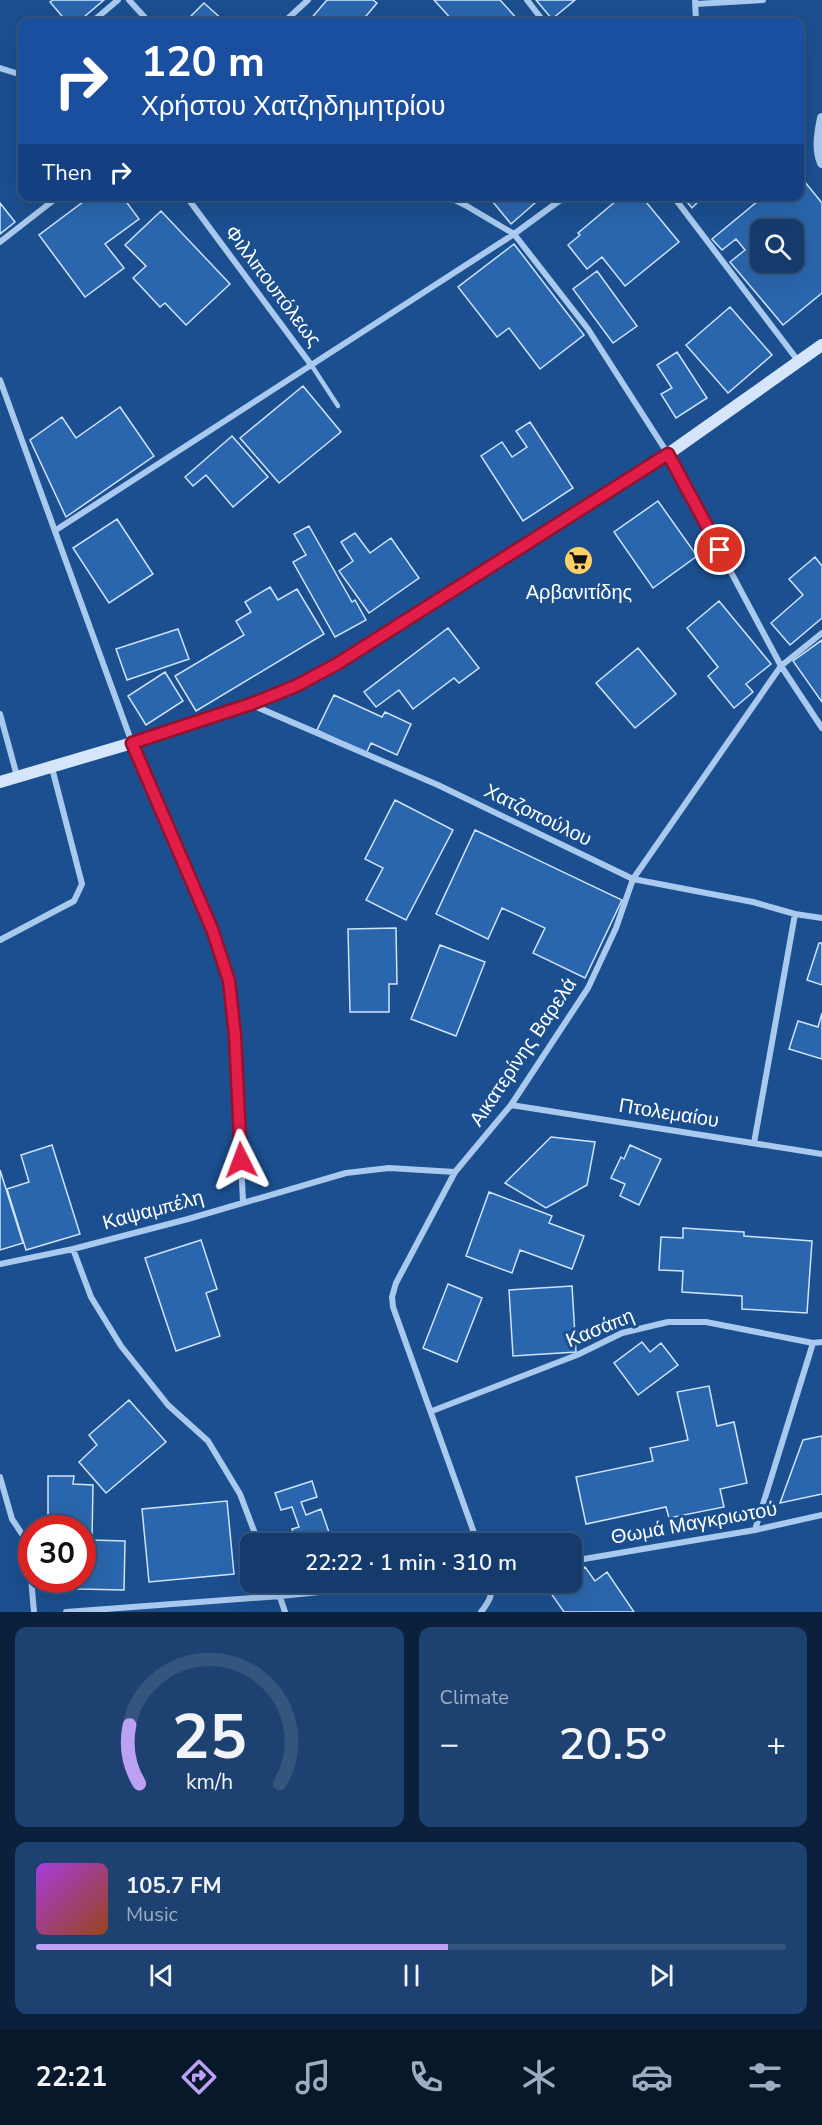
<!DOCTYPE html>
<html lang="en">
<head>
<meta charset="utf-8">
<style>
	body { margin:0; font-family:"Nunito Sans",sans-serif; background:#1d4271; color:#f1f3f6; height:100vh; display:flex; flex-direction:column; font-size:22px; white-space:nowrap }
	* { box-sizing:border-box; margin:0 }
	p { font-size:20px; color:#9dadc1 }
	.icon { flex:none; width:33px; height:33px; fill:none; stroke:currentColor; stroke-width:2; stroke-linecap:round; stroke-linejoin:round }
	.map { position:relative; height:1612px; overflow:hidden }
	.panel { display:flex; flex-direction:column; gap:15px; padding:15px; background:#0b203b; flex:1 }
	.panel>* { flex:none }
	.guide { position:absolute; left:18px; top:18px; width:786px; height:183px; border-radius:12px; box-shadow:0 6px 24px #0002,0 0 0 2px #33557e; background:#1a4fa0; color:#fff; overflow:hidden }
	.fabs { position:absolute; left:750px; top:219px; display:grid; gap:12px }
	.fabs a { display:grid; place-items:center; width:54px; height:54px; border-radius:12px; background:#143b6b; box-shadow:0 6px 24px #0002,0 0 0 2px #33557e; font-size:30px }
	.speed { position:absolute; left:18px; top:1515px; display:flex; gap:12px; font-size:30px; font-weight:700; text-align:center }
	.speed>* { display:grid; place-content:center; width:78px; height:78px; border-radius:50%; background:#143b6b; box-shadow:0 6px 24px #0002,0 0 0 2px #33557e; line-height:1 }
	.speed .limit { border:9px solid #d22; background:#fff; color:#111 }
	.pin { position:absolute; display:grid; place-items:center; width:51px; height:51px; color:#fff; margin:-26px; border:3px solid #fff; border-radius:50%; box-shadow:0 2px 6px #0007 }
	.me { position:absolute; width:66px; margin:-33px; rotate:357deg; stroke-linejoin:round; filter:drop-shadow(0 0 4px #0008) }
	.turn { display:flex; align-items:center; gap:21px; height:126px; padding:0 24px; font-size:27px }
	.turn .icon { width:78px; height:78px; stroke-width:2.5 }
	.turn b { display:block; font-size:42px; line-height:51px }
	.then { display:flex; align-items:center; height:57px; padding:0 24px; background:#0003; gap:12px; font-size:22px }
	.big { font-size:45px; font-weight:600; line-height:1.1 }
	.panel .tile { flex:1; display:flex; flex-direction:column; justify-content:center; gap:9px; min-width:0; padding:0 21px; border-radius:12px; background:#1d4271 }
	.panel .dial { align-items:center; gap:0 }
	.dial svg { height:156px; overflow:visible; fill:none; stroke:#33557e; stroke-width:7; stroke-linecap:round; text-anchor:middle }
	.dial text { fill:#f1f3f6; stroke:none }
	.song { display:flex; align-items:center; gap:18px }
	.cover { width:72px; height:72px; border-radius:9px; background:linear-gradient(135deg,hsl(280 70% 55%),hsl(20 70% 35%)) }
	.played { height:6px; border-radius:3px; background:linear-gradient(90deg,#bca0f2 55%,#33557e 55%) }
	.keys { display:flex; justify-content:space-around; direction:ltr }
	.heat { display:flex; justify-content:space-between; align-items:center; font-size:33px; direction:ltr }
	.panel .tiles { flex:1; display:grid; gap:15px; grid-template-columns:1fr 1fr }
	.tile:last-child { grid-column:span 2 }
	.trip { position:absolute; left:240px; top:1533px; width:342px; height:60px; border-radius:12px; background:#143b6b; box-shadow:0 6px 24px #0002,0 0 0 2px #33557e; font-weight:600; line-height:60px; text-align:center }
	.menu { display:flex; height:96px; justify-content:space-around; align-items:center; background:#08182b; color:#9dadc1 }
	.menu .icon { width:42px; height:42px }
	.menu .active { color:#bca0f2 }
	.menu b { font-size:27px; color:#f1f3f6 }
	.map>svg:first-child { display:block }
	.building { fill:#2a66ad; stroke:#cfe3fa; stroke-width:1.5; fill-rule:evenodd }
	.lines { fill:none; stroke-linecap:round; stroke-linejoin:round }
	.service { stroke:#a9c9ee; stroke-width:4.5 }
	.minor { stroke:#a9c9ee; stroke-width:6 }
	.tertiary { stroke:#a9c9ee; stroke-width:10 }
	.secondary { stroke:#d6e6fa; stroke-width:12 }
	.route-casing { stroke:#92132f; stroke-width:15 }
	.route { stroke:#e11d48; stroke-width:10 }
	.labels { text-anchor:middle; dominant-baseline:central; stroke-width:6; stroke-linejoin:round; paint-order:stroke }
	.street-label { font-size:20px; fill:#fff; stroke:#1b4f8f }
	.poi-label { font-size:20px; fill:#fff; stroke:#1b4f8f }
</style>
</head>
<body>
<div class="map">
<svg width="822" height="1612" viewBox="0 0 822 1612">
	<rect width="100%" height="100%" fill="#1b4f8f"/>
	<path class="building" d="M53,0H104L78,22H67L50,2Z
		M327,0H373L377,3L361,22H308Z
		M434,0H500L520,22H454Z
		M536,0H575L552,19Z
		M204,3L225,22H185Z
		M800,176L822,203V293L783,325L730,262L745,250L736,239L722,250L712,239L764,196H800ZM760,230H794V262H760Z
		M91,196H122L139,219L105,244L124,268L85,297L39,235Z
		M488,196H543L511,224Z
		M622,196H641L679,242L625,286L602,257L587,269L568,245L580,235L578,233Z
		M682,196H704L692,208Z
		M0,203L15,222L0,234Z
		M161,211L230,284L186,325L165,303L160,307L133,278L146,266L125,245Z
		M514,244L584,335L540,369L509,328L497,337L458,287Z
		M597,271L637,326L613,343L573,289Z
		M730,307L772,355L728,393L686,345Z
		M677,352L707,398L676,418L661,394L672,388L657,365Z
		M303,386L341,432L279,483L240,438Z
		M120,407L154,456L66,517L30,440L62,417L76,438Z
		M530,422L573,488L523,521L481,456L502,442L512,457L527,447L516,431Z
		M232,436L268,477L233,507L206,475L193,486L185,477Z
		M658,501L697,556L653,588L614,532Z
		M117,519L153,574L109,603L73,548Z
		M309,526L352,602L355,600L366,620L335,637L293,562L306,555L294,534Z
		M355,533L370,553L391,538L419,578L369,613L339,571L353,561L341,542Z
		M815,557L822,566V618L790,645L771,623L803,595L789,579Z
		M270,587L278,600L297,589L324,634L196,711L175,676L244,635L236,621L251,612L245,602Z
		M719,601L771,664L746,684L753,692L734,708L708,676L718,667L687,628Z
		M448,628L479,668L459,683L454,678L413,709L399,690L376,707L364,692Z
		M178,629L189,659L127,680L116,649Z
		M822,640V702L793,661Z
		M638,648L676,694L635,728L596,683Z
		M165,672L183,701L146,725L128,696Z
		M334,695L382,717L385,712L411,724L397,755L371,743L366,754L317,730Z
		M395,800L453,830L406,920L366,900L383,868L365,859Z
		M475,830L622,900L585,978L533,953L545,928L502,908L488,939L436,914Z
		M396,928L397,984H389V1012H350L348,929Z
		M819,943H822V985L807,980Z
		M440,945L485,962L456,1036L411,1019Z
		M822,1013V1059L789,1049L798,1021L818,1027Z
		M551,1137L595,1142L587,1185L546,1208L505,1183Z
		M52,1145L80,1234L26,1250L7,1189L29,1182L21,1155Z
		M630,1145L661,1159L639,1205L620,1196L625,1184L611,1178L621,1157L624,1159Z
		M0,1170L23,1243L0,1250Z
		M489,1192L552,1216L549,1223L584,1236L572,1269L520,1250L512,1273L466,1256Z
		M683,1228L744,1232V1236L812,1241L807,1313L742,1309V1296L682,1292L683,1271L659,1270L661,1237L683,1238Z
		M201,1240L217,1289L206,1293L220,1336L176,1351L145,1258Z
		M448,1284L482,1298L457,1362L423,1348Z
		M572,1286L576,1352L513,1356L509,1290Z
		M642,1342L650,1352L661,1343L678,1365L638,1395L614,1363Z
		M709,1386L717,1426L734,1422L747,1483L720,1489L724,1507L669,1518L666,1507L586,1524L576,1477L653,1461L650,1448L688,1440L677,1392Z
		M129,1400L166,1442L106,1493L79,1462L97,1445L89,1435Z
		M822,1436V1494L780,1503L803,1440Z
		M48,1476H74L73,1484L93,1485L92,1540L125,1541L124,1590L78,1589V1580H82V1528H48Z
		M312,1481L317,1497L301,1502L306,1515L321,1509L333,1544H297L292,1529L299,1527L292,1507L281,1510L275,1493Z
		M227,1501L234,1574L149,1582L142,1509Z
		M585,1567L595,1581L607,1572L634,1612H564L550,1592L563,1582H572V1577Z"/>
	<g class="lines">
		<path class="service" d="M312,366L338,406"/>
		<path class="minor" d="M129,0L149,22
			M527,0L544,22
			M695,0L696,22
			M696,4L763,0
			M92,22L118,0
			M284,22L308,0
			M0,68L22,75
			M186,196L312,366
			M447,196L465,205L514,234L588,329L668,454L781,666L822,728
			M673,196L799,362
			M0,242L59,196
			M0,380L132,743L212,929L229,981L235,1034L243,1202
			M56,530L514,234L566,196
			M252,705L438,785L633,879L753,902L795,914L822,918
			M0,714L17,776
			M0,940L74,901L82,884L52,768
			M511,1105L822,1154
			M754,1143L795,914
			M73,1249L91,1297L121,1346L168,1405L208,1441L240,1494L259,1544
			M0,1264L73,1249L188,1219L346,1173L389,1168L455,1172
			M432,1411L577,1355L622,1333L668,1322H706L813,1343L822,1342
			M0,1477L12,1519L28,1543L34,1612
			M755,1530L813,1343
			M478,1544L393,1307L392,1297L396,1283L455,1172L511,1105L588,988L616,928L633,879L781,666L822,633
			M572,1561L755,1530L822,1515
			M275,1582L285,1612
			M66,1612L281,1596L417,1582
			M481,1612C488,1603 494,1594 491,1582"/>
		<path class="tertiary" d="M822,118C819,133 816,149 822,163"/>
		<path class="secondary" d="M0,782L132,743L251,704L296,686L337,664L668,454L822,345"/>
	</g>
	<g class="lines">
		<defs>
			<path id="route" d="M241,1160L235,1035L229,981L212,929L132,743L251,704L296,686L337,664L668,454L720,550"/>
		</defs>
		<use href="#route" class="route-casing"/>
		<use href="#route" class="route"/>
	</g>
	<defs>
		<symbol id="supermarket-disc" viewBox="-11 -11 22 22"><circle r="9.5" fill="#ffd166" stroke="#1b4f8f"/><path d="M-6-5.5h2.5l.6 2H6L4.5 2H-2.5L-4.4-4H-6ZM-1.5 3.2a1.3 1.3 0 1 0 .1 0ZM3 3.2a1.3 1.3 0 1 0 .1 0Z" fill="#111"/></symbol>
	</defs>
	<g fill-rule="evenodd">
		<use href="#supermarket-disc" x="562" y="544" width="33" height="33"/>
	</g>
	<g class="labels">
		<g class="street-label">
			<text transform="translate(273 286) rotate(53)">Φιλλιπουπόλεως</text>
			<text transform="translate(538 815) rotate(26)">Χατζοπούλου</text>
			<text transform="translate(523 1052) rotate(-56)">Αικατερίνης Βαρελά</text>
			<text transform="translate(669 1113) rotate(9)">Πτολεμαίου</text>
			<text transform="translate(153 1210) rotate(-15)">Καψαμπέλη</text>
			<text transform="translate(600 1328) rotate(-22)">Κασάπη</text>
			<text transform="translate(694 1523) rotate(-10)">Θωμά Μαγκριωτού</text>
		</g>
		<g class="poi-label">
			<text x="579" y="592">Αρβανιτίδης</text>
		</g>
	</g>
</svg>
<div class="fabs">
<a><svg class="icon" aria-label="search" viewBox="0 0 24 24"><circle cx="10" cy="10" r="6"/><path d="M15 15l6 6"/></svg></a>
</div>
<div class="speed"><div class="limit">30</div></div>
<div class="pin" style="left:720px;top:550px;background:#d93025"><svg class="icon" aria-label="arrive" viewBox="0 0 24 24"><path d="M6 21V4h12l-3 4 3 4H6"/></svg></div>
<svg class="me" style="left:241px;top:1160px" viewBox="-20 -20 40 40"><path d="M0-17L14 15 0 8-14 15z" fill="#e11d48" stroke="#fff" stroke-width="4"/></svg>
<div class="trip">22:22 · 1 min · 310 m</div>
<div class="guide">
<div class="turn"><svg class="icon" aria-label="right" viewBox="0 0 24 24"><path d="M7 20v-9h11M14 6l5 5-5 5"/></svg><div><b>120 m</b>Χρήστου Χατζηδημητρίου</div></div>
<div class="then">Then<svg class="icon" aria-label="right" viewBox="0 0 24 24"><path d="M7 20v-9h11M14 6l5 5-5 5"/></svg></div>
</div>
</div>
<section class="panel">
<div class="tiles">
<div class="tile dial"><svg viewBox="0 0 100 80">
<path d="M14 69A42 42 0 1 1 86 69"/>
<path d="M14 69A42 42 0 0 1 9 39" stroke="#bca0f2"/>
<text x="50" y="56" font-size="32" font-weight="700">25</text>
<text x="50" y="72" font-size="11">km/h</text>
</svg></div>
<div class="tile"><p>Climate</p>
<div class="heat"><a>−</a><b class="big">20.5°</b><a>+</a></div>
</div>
<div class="tile">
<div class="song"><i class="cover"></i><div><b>105.7 FM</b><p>Music</p></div></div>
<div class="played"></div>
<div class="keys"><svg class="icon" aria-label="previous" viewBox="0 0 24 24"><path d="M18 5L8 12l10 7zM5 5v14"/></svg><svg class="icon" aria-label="pause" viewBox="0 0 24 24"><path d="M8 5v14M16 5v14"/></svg><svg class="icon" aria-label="next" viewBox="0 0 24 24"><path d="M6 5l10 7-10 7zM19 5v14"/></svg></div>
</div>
</div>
</section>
<nav class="menu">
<b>22:21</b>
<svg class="icon active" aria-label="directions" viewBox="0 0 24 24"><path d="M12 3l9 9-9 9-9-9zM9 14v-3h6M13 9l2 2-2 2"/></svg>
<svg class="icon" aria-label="music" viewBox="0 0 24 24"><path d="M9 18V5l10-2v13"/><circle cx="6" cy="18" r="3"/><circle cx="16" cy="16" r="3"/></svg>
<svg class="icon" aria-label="phone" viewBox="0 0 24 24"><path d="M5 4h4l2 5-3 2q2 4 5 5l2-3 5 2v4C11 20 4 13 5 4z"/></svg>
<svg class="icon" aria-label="climate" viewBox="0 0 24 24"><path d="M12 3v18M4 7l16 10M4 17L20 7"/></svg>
<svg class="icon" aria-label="car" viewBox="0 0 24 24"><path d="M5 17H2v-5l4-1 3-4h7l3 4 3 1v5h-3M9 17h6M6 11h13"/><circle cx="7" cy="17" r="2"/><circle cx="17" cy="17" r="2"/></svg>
<svg class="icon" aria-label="filters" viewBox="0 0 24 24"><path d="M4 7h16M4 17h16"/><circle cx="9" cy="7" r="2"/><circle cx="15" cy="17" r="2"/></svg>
</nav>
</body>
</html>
